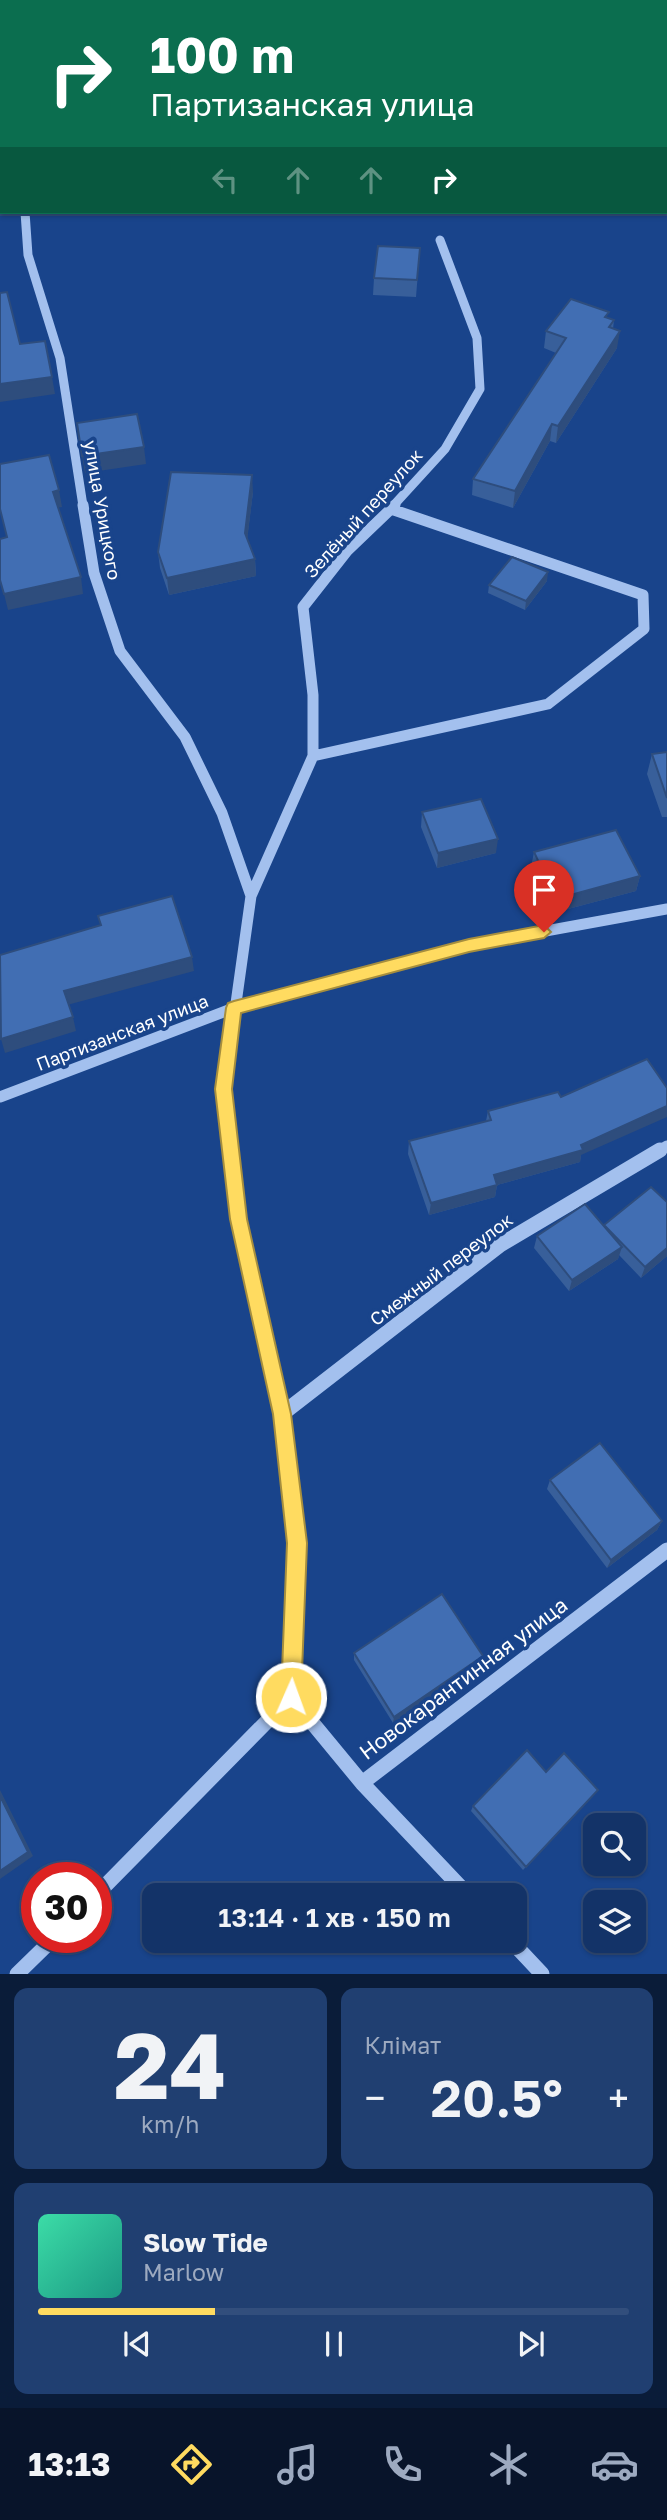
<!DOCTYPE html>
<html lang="uk">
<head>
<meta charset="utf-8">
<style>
	body { margin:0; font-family:"Golos Text",sans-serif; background:#203f71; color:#f1f3f6; height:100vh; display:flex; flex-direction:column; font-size:26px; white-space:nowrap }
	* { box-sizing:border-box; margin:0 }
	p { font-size:23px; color:#9daac0 }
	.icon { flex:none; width:38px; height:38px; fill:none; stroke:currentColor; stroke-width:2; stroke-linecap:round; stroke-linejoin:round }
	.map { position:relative; height:1974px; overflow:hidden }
	.sheet { display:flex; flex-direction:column; gap:14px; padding:14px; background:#0a1c39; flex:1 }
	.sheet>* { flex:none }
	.banner { position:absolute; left:0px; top:0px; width:668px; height:214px; box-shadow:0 2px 5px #0004,0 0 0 2px #324e7c; background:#0b6e4f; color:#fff; overflow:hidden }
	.fabs { position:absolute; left:583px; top:1813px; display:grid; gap:14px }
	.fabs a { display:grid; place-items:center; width:63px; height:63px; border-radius:14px; background:#133368; box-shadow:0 2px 5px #0004,0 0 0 2px #324e7c; font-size:35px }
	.speed { position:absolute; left:21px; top:1862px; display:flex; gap:14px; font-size:35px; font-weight:700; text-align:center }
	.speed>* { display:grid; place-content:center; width:91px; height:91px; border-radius:50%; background:#133368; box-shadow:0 2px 5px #0004,0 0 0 2px #324e7c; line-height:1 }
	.speed .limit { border:10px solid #d22; background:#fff; color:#111 }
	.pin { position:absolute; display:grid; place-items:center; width:60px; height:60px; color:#fff; margin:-72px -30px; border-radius:50% 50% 50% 0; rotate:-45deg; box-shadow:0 0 7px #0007 }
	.pin .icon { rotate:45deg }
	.me { position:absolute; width:77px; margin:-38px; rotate:2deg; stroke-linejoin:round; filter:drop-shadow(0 0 5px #0008) }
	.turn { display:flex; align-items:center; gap:24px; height:147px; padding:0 35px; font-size:32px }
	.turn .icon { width:91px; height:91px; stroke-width:2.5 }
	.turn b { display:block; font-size:49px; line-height:60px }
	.lanes { display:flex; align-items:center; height:66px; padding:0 35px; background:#0003; justify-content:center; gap:35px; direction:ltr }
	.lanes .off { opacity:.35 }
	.big { font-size:52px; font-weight:600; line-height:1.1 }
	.sheet .card { flex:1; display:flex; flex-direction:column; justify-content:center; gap:10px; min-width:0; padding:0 24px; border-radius:14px; background:#203f71 }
	.sheet .dial { align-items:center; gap:0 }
	.dial b { font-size:91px; line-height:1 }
	.song { display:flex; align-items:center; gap:21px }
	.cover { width:84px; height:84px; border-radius:10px; background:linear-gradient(135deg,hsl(160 70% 55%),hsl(170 70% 35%)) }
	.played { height:7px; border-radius:4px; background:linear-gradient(90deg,#ffdb60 30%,#324e7c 30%) }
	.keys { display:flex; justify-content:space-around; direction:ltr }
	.heat { display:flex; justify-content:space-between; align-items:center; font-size:38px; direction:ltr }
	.sheet .tiles { flex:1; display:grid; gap:14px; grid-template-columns:1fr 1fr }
	.card:last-child { grid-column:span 2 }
	.trip { position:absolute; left:142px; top:1883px; width:385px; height:70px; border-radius:14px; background:#133368; box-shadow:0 2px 5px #0004,0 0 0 2px #324e7c; font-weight:600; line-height:70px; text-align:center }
	.tabs { display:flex; height:112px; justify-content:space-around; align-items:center; background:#08142a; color:#9daac0 }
	.tabs .icon { width:49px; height:49px }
	.tabs .selected { color:#ffdb60 }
	.tabs b { font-size:32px; color:#f1f3f6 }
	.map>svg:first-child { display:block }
	.green { fill:#2b5ca9 }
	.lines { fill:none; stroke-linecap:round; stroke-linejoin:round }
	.minor-far2 { stroke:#a3c0ee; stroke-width:9 }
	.minor-far1 { stroke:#a3c0ee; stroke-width:11 }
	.minor { stroke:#a3c0ee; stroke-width:15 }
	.wall { fill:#385f9a }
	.shaded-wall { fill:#2e4d7d }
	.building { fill:#416eb3; stroke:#2e4d7d; stroke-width:2 }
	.route { fill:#ffdb60; stroke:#a68e3e; stroke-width:2 }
	.labels { text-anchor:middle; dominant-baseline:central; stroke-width:7; stroke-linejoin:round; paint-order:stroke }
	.street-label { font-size:18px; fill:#fff; stroke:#19448b }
	.near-street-label { font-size:21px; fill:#fff; stroke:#19448b }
</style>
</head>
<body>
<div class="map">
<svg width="667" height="1974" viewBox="0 0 667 1974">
	<rect width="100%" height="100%" fill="#19448b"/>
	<path class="green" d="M5,0H366V2H5Z"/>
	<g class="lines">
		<path class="minor-far2" d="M25,212L28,255L60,358L83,506
			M393,506L445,449L480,389L477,338L440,240"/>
		<path class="minor-far1" d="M83,505L94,573L120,651L185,737L222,813L251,896L224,1089L231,1152
			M313,756L548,704L644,629L643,595L391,509
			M251,896L313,756V695L303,607L347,551L395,505
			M0,1097L234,1008L469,945L667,909
			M657,1152L667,1146"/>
		<path class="minor" d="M231,1150L238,1219L282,1414L297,1543L291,1697
			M282,1414L500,1245L660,1150
			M291,1697L362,1783L667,1550
			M362,1783L468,1895
			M96,1895L291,1697
			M511,1941L542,1974
			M17,1974L55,1937"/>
	</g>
	<path class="wall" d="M420,248L416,297L373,295L374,278Z
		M608,318L614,320L613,329L617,348L556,443L550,441L513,508L472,495L473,479L556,353L544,348L546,331Z
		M253,492L247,539L255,559L256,576L169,595L160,568L158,552Z
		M547,581L525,610L488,593L489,585Z
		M667,752V817H662L647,774L652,754Z
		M422,812L496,853L437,868L421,827Z
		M534,852L640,876L636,891L553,913L531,867Z
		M488,1111L581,1155L580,1162L497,1185L495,1197L429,1215L408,1154L409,1141L486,1121Z
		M667,1202V1256L641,1278L619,1255L618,1259L569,1291L534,1248L537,1236L604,1226V1225Z
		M550,1480L662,1521L657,1530L607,1568L547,1489Z
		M354,1653L483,1656L480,1662L393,1723L354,1660Z
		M546,1772L598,1790L523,1870L471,1811L473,1806Z"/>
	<path class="shaded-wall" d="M620,331L617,348L556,443L558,426Z
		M52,377L55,394L0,402V384Z
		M552,424L550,441L513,508L515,491Z
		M144,447L146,464L85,473L82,456Z
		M252,475L253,492L246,550L245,533Z
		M59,490L62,507L56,508L53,492Z
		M255,559L256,576L169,595L167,578Z
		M548,572L547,581L525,610L526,601Z
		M81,577L83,594L8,610L4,594Z
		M498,839L496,853L437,868L438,853Z
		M640,876L636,891L553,913L556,899Z
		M192,957L194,971L67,1005L64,991Z
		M73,1017L76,1031L5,1053L1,1039Z
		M667,1106V1117L581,1155L580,1162L497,1185L495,1197L429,1215L431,1203L494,1175L581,1145Z
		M622,1247L618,1259L569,1291L572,1280Z
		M667,1248V1256L641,1278L645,1267Z
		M662,1521L657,1530L607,1568L611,1560Z
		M483,1656L480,1662L393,1723L394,1717Z
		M0,1790L33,1856L0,1879Z"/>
	<path class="building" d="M378,246L420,248L417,280L374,278Z
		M7,292L20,344L45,341L52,377L0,384V293Z
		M571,299L609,312L605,317L614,320L609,327L620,331L558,426L552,424L515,491L473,479L566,338L546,331Z
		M137,414L144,447L82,456L77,423Z
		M49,455L59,490L53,492L81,577L4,594L0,580V539L7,537L0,509V464Z
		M171,472L252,475L245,533L255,559L167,578L158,552Z
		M512,557L548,572L526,601L489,585Z
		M667,752V798L652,754Z
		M481,799L498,839L438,853L422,812Z
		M616,830L640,876L556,899L534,852Z
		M172,896L192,957L64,991L73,1017L1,1039L0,955L101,925L98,916Z
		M647,1059L667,1088V1106L581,1145L583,1150L494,1175L497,1185L431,1203L409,1141L491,1120L488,1111L558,1092L561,1097Z
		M651,1187L667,1202V1248L645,1267L604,1225Z
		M585,1204L622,1247L572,1280L537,1236Z
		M600,1443L662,1521L611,1560L550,1480Z
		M442,1594L483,1656L394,1717L354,1653Z
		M527,1750L546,1772L564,1753L598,1790L526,1867L473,1806Z
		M0,1796L28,1852L0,1871Z"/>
	<path class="route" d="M544,925L551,932L544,938L469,952L241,1013L232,1089L247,1219L291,1414L307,1543L301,1697L298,1704L291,1707L284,1704L281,1697L287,1543L273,1414L230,1219L215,1089L226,1008L228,1003L234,1001L469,939Z"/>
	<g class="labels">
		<g class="street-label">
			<text transform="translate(103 510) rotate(80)">улица Урицкого</text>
			<text transform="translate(363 513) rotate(-48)">Зелёный переулок</text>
			<text transform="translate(122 1032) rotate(-21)">Партизанская улица</text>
			<text transform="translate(441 1269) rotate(-37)">Смежный переулок</text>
		</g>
		<g class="near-street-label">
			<text transform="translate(463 1678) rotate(-37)">Новокарантинная улица</text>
		</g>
	</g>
</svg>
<div class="fabs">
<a><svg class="icon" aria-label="search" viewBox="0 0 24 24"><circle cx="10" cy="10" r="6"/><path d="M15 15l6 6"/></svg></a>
<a><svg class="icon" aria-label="layers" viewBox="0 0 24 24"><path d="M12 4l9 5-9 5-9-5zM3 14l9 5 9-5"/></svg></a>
</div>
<div class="speed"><div class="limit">30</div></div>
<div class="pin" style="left:544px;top:932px;background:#d93025"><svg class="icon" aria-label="arrive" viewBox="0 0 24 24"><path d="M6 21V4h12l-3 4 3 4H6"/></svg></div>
<svg class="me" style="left:291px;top:1697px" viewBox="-20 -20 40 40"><circle r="17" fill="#ffdb60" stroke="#fff" stroke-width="3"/><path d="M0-11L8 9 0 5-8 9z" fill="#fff"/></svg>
<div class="trip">13:14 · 1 хв · 150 m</div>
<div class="banner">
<div class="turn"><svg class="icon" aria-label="right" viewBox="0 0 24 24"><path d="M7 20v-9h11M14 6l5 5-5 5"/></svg><div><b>100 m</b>Партизанская улица</div></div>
<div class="lanes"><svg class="icon off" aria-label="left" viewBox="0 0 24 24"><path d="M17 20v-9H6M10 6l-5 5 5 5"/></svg><svg class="icon off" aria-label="ahead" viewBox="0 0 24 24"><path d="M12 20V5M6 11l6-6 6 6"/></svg><svg class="icon off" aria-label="ahead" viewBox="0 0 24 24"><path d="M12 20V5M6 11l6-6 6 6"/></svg><svg class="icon" aria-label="right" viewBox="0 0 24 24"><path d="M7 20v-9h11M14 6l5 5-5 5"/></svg></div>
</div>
</div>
<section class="sheet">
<div class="tiles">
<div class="card dial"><b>24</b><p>km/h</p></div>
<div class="card"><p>Клімат</p>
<div class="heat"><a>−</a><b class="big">20.5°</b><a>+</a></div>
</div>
<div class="card">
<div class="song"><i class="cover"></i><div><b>Slow Tide</b><p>Marlow</p></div></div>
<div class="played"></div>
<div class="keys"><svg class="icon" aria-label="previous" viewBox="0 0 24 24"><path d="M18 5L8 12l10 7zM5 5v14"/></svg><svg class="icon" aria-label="pause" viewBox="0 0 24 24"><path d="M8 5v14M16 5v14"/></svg><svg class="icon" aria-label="next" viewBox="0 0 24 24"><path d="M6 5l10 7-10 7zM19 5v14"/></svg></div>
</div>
</div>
</section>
<nav class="tabs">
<b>13:13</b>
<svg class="icon selected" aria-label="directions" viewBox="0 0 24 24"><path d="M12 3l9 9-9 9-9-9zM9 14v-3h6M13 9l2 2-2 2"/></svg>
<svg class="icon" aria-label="music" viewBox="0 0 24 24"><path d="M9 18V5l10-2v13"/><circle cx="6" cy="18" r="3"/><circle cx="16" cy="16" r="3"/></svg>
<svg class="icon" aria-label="phone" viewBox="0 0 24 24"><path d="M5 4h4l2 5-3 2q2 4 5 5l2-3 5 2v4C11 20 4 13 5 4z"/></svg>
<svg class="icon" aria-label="climate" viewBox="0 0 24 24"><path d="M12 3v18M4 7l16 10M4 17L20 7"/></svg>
<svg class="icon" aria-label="car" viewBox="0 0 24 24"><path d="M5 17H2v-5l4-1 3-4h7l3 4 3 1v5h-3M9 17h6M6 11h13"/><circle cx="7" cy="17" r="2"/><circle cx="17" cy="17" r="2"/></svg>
</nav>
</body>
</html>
